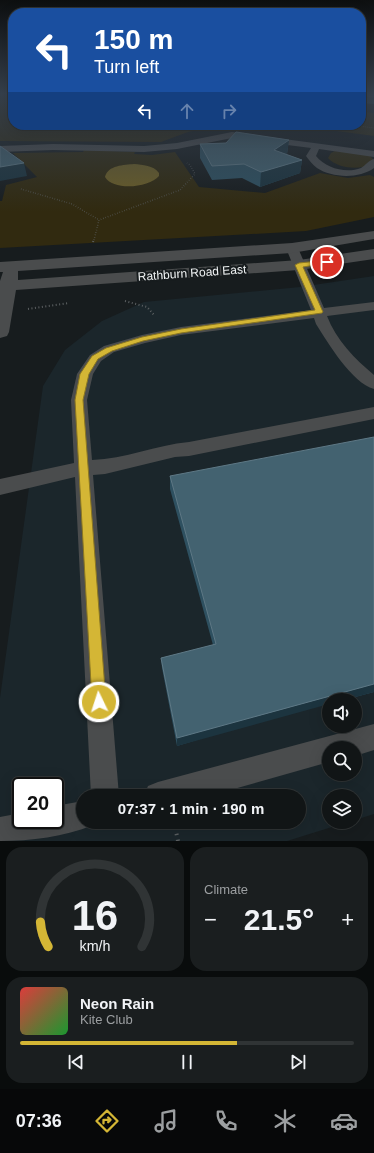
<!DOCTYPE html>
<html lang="en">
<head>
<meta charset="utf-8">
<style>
	body { margin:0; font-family:Arial,sans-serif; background:#1a1e1f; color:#f1f3f6; height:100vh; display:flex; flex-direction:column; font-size:15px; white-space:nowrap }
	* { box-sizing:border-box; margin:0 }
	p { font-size:13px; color:#9c9fa1 }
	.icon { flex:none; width:22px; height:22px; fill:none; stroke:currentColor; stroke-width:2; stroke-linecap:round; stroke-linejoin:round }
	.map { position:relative; height:841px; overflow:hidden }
	.side { display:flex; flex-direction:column; gap:6px; padding:6px; background:#090c0c; flex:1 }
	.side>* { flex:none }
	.banner { position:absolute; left:8px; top:8px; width:358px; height:122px; border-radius:16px; box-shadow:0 4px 16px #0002,0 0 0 1px #303435; background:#1a4fa0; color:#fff; overflow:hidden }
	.controls { position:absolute; left:322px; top:693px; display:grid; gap:8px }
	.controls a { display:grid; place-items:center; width:40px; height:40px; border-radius:50%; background:#111516; box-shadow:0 4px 16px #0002,0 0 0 1px #303435; font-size:20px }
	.speed { position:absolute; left:12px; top:777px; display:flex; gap:8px; font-size:20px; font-weight:700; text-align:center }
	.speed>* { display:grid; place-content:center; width:52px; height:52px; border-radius:50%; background:#111516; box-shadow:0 4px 16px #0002,0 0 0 1px #303435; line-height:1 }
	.speed .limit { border:2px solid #111; border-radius:6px; background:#fff; color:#111 }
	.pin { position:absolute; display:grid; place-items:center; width:34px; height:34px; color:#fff; margin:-17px; border:2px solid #fff; border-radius:50%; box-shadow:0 1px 4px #0007 }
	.me { position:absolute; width:44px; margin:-22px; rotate:356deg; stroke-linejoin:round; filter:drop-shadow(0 0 3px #0008) }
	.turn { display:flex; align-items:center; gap:14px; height:84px; padding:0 20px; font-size:18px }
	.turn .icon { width:52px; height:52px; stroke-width:2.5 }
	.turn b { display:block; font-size:28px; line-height:34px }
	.lanes { display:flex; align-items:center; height:38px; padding:0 20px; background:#0003; justify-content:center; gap:20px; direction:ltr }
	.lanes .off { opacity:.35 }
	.big { font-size:30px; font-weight:600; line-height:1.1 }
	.side .tile { flex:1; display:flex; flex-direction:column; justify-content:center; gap:6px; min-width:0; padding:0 14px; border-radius:16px; background:#1a1e1f }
	.side .dial { align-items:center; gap:0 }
	.dial svg { height:104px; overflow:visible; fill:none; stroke:#303435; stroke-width:7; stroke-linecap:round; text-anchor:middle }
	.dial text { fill:#f1f3f6; stroke:none }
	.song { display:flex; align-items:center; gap:12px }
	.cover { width:48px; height:48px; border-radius:6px; background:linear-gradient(135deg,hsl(0 70% 55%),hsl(130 70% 35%)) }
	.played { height:4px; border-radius:2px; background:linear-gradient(90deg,#d4b635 65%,#303435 65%) }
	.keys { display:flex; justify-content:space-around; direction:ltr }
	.heat { display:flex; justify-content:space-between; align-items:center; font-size:22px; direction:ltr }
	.side .tiles { flex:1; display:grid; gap:6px; grid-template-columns:1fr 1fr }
	.tile:last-child { grid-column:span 2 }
	.trip { position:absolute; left:76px; top:789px; width:230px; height:40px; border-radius:20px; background:#111516; box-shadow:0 4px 16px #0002,0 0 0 1px #303435; font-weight:600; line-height:40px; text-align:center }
	.dock { display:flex; height:64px; justify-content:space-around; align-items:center; background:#070809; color:#9c9fa1 }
	.dock .icon { width:28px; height:28px }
	.dock .selected { color:#d4b635 }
	.dock b { font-size:18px; color:#f1f3f6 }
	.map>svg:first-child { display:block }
	.built { fill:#1b262b; fill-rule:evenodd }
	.green { fill:#312a10 }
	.water { fill:#6c5e26 }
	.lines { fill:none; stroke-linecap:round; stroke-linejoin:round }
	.path-far3 { stroke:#5c6062; stroke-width:1; stroke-dasharray:0.5 1.5; stroke-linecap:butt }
	.path-far2 { stroke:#5c6062; stroke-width:1.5; stroke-dasharray:0.5 2; stroke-linecap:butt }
	.path-far1 { stroke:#5c6062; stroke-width:2; stroke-dasharray:1 2.5; stroke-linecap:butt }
	.path { stroke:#5c6062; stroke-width:4; stroke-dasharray:1.5 4.5; stroke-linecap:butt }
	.service { fill:#4a4c4d; fill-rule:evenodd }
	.tertiary { fill:#4a4c4d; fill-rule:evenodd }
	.wall { fill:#2e5060 }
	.shaded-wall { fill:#1c343f }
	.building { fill:#436270; stroke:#5e7885 }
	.route { fill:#d4b635; stroke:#8a7622 }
	.labels { text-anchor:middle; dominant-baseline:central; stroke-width:4; stroke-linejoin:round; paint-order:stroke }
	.far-street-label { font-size:12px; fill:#f0f3f4; stroke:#171c1e }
</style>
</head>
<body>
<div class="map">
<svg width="374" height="841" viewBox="0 0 374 841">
	<rect width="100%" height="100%" fill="#171c1e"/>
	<path class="built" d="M374,276V814L355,820V796H329V822H348L287,841H0V698L43,386L65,350L102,321L144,302L300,287ZM329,700H355V726H329ZM329,748H355V774H329ZM21,786H55V820H21ZM83,796H299V822H83Z"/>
	<path class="green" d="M0,94H13V125H217L188,132L161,142L0,141Z
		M361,112L374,113V136L292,125H361Z
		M84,150L135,152L134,154L152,155L175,152L199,187L265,193L320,173L348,178L370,175L374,177V217L306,231L0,248V201H2L6,185L37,177L13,153L83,152Z
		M335,151L368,154L374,160C371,162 367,166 363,167C352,169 336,167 328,158L331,153Z"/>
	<path class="water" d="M134,164C143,165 153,165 159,173V176C149,188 113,191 105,177C108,165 124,165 134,164Z"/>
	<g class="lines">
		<path class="path-far3" d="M351,125L374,128"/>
		<path class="path-far2" d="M21,189L72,204L99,220
			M94,240L99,220L180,190L195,174L190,165L187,163"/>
		<path class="path-far1" d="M93,242L94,239
			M125,301L147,307L155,316
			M28,309L69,303"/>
		<path class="path" d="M174,822L178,841"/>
		<path class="service" d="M232,132L374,151V157L319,149L316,156C326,168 346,174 361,168C366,165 369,160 374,159V168C359,179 332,178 317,168C313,165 309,160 306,156L311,148L232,138L177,149L144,152L53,150L0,152V146L53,144L144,146L177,143Z
			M292,244L296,245L298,248L324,308L374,302V310L327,316C336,340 355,359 374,375V389C352,383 328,343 316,324L314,318L181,335L145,343L114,352L101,361L93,374L87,400L92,460C125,459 156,445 189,442L374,407V419L189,456L175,457L105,474L93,475L119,796H91L75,477L0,495V479L74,463L71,400L77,374L90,355L104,346L142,335L181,327L311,310L286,248L288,245Z
			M374,724V750L355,756V748H329V762L209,796H144L148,786L158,782Z
			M83,801V822H94L93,825C64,837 31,841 0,841V817L21,813V820H55V806Z"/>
		<path class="tertiary" d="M374,231V239L292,253L18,271V280L299,260L374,249V259L299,270L16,290L9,332L7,336L0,338V281L3,272H0V262L292,243Z"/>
	</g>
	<path class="wall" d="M361,94H374V104L361,103Z
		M289,140L287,154H286L302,160L300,173L260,187L242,178L212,180L200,158V144Z
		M170,476L374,692L344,700H329L177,746L162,668L161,658L213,645L170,489Z"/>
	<path class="shaded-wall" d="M289,140L287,154L272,163L274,150Z
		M302,160L300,173L260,187L261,172Z
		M24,163L27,176L0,181V167Z
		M374,684V692L344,700H329V704L177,746V738Z"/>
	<path class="building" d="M361,94H374V97L361,95Z
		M236,132L289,140L274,150L302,160L261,172L244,164L212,166L200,144L226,143Z
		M0,146L24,163L0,167Z
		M374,437V684L177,738L161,658L216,644L170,476Z"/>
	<linearGradient id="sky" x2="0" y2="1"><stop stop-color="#0d0f10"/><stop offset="0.44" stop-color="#36404c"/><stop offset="1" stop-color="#36404c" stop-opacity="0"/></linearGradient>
	<rect width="374" height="212" fill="url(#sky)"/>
	<path class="route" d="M327,260H329V263L303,267L323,312L322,313L181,333L143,341L112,351L98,359L89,374L83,400L106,702L104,707L99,709L94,707L92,702L75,400L80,374L92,356L106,348L142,337L181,329L315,310L295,265L299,263Z"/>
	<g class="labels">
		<g class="far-street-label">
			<text transform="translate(192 273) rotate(-4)">Rathburn Road East</text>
		</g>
	</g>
</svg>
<div class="controls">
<a><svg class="icon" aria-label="sound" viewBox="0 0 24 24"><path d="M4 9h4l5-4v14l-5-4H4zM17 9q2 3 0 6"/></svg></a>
<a><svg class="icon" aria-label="search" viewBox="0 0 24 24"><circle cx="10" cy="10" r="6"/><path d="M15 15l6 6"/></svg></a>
<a><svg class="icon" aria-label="layers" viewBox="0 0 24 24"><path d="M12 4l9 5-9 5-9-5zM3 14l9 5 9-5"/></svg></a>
</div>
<div class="speed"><div class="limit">20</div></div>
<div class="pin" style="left:327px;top:262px;background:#d93025"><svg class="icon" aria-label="arrive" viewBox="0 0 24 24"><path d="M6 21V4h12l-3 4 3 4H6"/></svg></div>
<svg class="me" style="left:99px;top:702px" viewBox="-20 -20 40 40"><circle r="17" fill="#d4b635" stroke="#fff" stroke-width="3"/><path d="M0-11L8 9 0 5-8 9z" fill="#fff"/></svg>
<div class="trip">07:37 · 1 min · 190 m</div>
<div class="banner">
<div class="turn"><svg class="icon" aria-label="left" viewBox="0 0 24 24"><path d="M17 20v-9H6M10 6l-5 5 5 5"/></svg><div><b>150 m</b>Turn left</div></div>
<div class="lanes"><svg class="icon" aria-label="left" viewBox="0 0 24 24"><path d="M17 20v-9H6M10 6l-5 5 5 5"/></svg><svg class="icon off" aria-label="ahead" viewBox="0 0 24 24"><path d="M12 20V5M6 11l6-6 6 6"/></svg><svg class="icon off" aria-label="right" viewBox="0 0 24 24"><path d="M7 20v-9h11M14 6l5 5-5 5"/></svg></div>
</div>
</div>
<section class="side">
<div class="tiles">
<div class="tile dial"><svg viewBox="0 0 100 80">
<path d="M14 69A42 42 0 1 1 86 69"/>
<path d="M14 69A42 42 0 0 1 8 50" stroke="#d4b635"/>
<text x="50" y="56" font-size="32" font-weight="700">16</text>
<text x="50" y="72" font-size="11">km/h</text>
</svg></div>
<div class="tile"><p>Climate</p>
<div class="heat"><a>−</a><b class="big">21.5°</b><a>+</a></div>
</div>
<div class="tile">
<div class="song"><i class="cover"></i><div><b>Neon Rain</b><p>Kite Club</p></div></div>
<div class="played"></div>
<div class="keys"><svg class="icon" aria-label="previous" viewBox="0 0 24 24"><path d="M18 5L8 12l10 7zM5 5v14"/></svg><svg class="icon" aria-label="pause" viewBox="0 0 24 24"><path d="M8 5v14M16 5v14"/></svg><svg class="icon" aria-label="next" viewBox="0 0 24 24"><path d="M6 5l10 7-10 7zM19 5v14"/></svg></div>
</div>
</div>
</section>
<nav class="dock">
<b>07:36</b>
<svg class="icon selected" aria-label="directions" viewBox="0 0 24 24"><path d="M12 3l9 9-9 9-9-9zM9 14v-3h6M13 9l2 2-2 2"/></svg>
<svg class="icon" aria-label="music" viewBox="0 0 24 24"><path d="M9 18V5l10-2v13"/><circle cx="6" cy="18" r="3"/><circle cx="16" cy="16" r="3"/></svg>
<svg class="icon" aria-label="phone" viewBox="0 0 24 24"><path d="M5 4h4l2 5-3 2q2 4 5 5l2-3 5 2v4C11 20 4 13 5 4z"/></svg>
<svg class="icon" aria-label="climate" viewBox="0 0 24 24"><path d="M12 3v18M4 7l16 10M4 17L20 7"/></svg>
<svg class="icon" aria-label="car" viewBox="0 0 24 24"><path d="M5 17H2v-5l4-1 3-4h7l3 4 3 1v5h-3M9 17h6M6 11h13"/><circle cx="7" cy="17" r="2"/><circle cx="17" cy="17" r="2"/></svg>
</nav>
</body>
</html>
